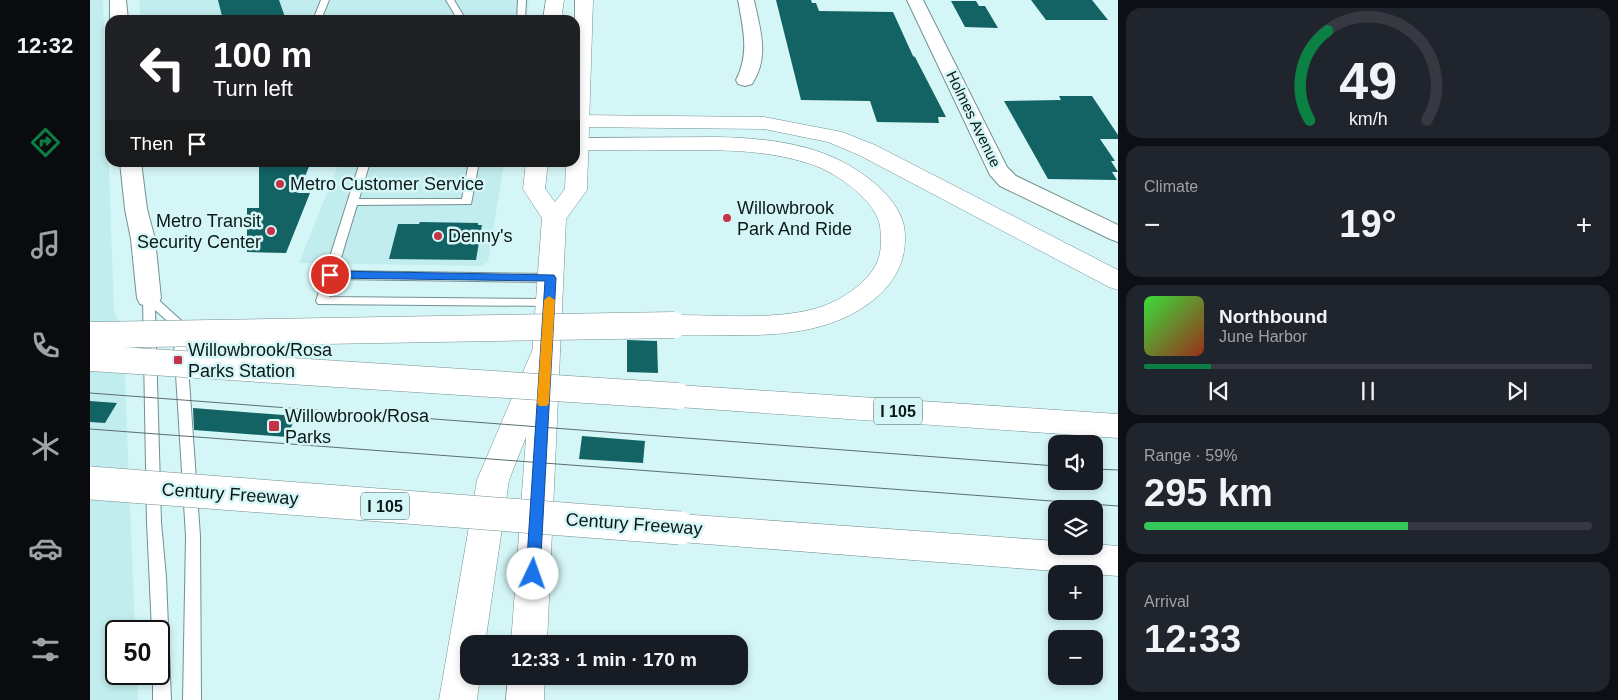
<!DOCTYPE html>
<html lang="en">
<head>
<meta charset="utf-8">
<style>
	body { margin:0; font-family:Helvetica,sans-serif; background:#20242c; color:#f1f3f6; height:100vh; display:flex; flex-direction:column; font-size:19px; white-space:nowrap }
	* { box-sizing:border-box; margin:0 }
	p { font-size:16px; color:#9ea1a6 }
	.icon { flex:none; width:28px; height:28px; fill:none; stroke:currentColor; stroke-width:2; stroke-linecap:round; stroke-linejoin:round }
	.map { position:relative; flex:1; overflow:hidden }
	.panel { display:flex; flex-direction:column; gap:8px; padding:8px; background:#0d0f14; width:500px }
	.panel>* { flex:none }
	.guide { position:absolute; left:15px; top:15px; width:475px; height:152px; border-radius:15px; box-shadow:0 2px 8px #0003; background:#202124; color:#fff; overflow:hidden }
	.controls { position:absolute; left:958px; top:435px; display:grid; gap:10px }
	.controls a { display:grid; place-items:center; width:55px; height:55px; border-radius:10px; background:#171b24; box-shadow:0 2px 8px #0003; font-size:25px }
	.speed { position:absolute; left:15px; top:620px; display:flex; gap:10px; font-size:25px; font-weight:700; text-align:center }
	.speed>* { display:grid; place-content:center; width:65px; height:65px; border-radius:50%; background:#171b24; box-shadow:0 2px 8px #0003; line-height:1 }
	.speed .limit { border:2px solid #111; border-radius:8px; background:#fff; color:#111 }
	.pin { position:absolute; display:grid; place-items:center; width:42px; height:42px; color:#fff; margin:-21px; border:2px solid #fff; border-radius:50%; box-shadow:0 1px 5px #0007 }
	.me { position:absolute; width:55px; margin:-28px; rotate:3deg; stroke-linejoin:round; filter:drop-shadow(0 0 4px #0008) }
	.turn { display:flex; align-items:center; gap:18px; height:105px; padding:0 25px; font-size:22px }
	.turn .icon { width:65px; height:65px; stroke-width:2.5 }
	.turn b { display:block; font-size:35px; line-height:42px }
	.then { display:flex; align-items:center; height:48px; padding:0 25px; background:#0003; gap:10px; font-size:19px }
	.big { font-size:38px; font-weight:700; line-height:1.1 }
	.panel .widget { flex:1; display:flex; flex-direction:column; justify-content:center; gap:8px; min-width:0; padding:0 18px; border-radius:15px; background:#20242c }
	.panel .dial { align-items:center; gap:0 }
	.dial svg { height:130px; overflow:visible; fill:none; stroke:#363941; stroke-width:7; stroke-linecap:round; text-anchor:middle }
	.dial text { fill:#f1f3f6; stroke:none }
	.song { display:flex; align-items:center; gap:15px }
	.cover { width:60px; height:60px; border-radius:8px; background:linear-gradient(135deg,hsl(120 70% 55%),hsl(10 70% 35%)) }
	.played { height:5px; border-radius:2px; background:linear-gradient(90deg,#0b8043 15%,#363941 15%) }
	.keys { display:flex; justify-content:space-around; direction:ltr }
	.heat { display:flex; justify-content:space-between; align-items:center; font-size:28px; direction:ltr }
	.charge { height:8px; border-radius:4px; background:linear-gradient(90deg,#34c759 59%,#363941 0) }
	.trip { position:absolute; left:370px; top:635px; width:288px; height:50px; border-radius:15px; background:#171b24; box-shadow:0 2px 8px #0003; font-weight:700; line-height:50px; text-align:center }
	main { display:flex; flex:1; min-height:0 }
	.tab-bar { display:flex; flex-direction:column; width:90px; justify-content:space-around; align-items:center; background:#090b0e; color:#9ea1a6 }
	.tab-bar .icon { width:35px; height:35px }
	.tab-bar .on { color:#0b8043 }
	.tab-bar b { font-size:22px; color:#f1f3f6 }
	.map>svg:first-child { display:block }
	.built { fill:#c2edee }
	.building { fill:#136264 }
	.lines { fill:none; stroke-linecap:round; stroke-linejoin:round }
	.service-casing { stroke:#729091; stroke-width:2 }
	.minor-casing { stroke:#729091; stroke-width:2 }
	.secondary-casing { stroke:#729091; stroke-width:1 }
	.primary-casing { stroke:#729091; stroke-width:1 }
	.motorway-casing { stroke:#729091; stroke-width:1 }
	.service { fill:#fff; fill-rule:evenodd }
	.minor { fill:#fff; fill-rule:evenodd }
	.secondary { fill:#fff; fill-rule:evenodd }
	.primary { fill:#fff; fill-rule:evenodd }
	.motorway { fill:#fff; fill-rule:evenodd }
	.tram { stroke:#5b6f6f; stroke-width:1 }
	.motorway-bridge-far1-casing { stroke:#729091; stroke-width:27; stroke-linecap:butt }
	.motorway-bridge-casing { stroke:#729091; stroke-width:34; stroke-linecap:butt }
	.motorway-bridge-far1 { stroke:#fff; stroke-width:26 }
	.motorway-bridge { stroke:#fff; stroke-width:33 }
	.route { fill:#1a73e8; stroke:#114b97 }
	.slow { fill:#f59e0b }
	.poi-dot { fill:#c43346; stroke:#d5f6f7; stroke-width:2 }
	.labels { text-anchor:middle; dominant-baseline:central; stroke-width:5; stroke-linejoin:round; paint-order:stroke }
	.far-street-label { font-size:15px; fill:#0c1818; stroke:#d5f6f7 }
	.shield { fill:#d5f6f7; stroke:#485b5b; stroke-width:1 }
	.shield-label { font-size:16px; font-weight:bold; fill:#0c1818 }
	.poi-label { font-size:18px; fill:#0c1818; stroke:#d5f6f7; text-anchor:start }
	.street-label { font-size:18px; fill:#0c1818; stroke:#d5f6f7 }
</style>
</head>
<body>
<main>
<nav class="tab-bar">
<b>12:32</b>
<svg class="icon on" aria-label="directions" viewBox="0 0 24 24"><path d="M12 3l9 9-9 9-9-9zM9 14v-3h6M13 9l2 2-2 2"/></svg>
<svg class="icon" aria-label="music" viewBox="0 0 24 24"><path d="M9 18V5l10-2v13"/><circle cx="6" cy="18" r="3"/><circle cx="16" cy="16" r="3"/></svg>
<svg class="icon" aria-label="phone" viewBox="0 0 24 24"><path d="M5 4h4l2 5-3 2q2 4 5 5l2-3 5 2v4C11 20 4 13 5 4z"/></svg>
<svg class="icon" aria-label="climate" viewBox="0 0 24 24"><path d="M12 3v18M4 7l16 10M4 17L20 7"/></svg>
<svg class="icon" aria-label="car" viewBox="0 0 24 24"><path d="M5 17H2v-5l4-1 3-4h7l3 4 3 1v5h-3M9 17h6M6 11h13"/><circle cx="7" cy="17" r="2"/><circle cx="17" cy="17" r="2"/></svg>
<svg class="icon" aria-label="filters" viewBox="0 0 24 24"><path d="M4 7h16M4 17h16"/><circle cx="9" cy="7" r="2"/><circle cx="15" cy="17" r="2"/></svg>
</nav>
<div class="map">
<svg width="1028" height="700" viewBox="0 0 1028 700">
	<rect width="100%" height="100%" fill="#d5f6f7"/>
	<path class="built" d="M0,0H13L24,312L33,327L45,631H26V674H47L48,700H0Z
		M49,0H439L436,20H51Z
		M249,163H414L398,262L392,266L209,263Z"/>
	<path class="building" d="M128,0H189L196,20H133Z
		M686,0H721L722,3H726L729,11L803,12L823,56L825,57L856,117H848L849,123L787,122L780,101L711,100Z
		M941,0H1002L1018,20H956Z
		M861,1H886L889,6H895L908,28L875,27Z
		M969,96H1002L1028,135V139H1010L1025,161H1021L1028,172H1022L1027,180L958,179L914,101L971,100Z
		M169,162H221L208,193H220L196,253L157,252V208H169Z
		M330,222L388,223V225H392L386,260L299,259L308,224H329Z
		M537,340L567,341L568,373L537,372Z
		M0,401L27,403L15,423L0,422Z
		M103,408L206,416L197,437L104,430Z
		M492,436L555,441L553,463L489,459Z"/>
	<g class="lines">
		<defs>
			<path id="service" d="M231,0H239L231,20H223Z
				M356,0H364L376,20H368Z
				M428,0H436L435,20H427Z
				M270,162H280L269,199H372L379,162H389L381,204L267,205L247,271L461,274L467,278L461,282L245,279L239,297L459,299L465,303L463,306L228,304L226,301Z
				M59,294L63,295L95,324L110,536L111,700H93L96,536L83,326L65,310L71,522L76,577L81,700H63V674H69V631H62L57,522L53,298Z"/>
			<path id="minor" d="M20,0H36L38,20H20Z
				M648,0H664C670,29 680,57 662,84L655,86L648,84L646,80C660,53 653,28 648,0Z
				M817,0H833L917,167L926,176L1028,225V242L1020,239L910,186L900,175Z
				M30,162H51L57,209L65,239L71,298L68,304L59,307L50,304L47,298L41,239L35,209Z"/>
			<path id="secondary" d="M456,0H474L471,20H453Z
				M485,0H503L497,190L476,219L457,644H421L452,218L433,189L436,162H458L455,189L465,202L475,189L476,162H485Z
				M418,676H455L454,700H416Z"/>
			<path id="primary" d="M456,341L466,344L470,351L419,480L395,644H379V676H390L387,700H349L387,480L442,351L446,344Z"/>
			<path id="motorway" d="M485,115L674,117L752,132L785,145L1028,270V290L1019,287L769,155L738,142L674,129L485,127Z
				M628,137C669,138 715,142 753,162C776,174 805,196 813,222C815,228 815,235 815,241C814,280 783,306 749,320C698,341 638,334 584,335L575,332L571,325L575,318L584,315C627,315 683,320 724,309C747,303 779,284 788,260C792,250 791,236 790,226C786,201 748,174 726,166C682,150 637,150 591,150C556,151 520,150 485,150V138Z
				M588,385L1028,414V438L588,407L578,404L574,396L578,388Z
				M590,514L966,541V546H1004V544L1028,546V576L590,542L578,538L574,528L578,518Z"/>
		</defs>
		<use href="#service" class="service-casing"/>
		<use href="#minor" class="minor-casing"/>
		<use href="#secondary" class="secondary-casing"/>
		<use href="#primary" class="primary-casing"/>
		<use href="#motorway" class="motorway-casing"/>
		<use href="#service" class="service"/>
		<use href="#minor" class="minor"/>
		<use href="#secondary" class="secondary"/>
		<use href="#primary" class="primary"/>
		<use href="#motorway" class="motorway"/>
		<path class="tram" d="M0,393L966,466
			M0,429L1028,506
			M1004,469L1028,470"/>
		<defs>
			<path id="motorway-bridge-far1" d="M0,335L584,325
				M0,358L588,396"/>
			<path id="motorway-bridge" d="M0,483L590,528"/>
		</defs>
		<use href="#motorway-bridge-far1" class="motorway-bridge-far1-casing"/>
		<use href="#motorway-bridge" class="motorway-bridge-casing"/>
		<use href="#motorway-bridge-far1" class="motorway-bridge-far1"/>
		<use href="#motorway-bridge" class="motorway-bridge"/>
	</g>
	<path class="route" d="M240,271L464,275L466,278L450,574L448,579L443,581L438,579L436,574L455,281L240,278L235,275Z"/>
	<path class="slow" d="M459,296L465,300L459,403L457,406H449L447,403L454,300Z"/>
	<g class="poi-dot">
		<circle cx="190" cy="184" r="5"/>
		<circle cx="637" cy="218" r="5"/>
		<circle cx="181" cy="231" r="5"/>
		<circle cx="348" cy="236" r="5"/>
		<rect x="83" y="355" width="10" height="10" rx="2.5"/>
		<rect x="178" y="420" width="12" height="12" rx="2.5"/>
	</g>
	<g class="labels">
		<g class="far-street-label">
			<text transform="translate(884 119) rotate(64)">Holmes Avenue</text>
		</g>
		<g class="shield">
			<rect x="784" y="397.5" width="48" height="27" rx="4"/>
			<rect x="271" y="492.5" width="48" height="27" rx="4"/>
		</g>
		<g class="shield-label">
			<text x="808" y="411">I 105</text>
			<text x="295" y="506">I 105</text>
		</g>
		<g class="poi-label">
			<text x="200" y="184">Metro Customer Service</text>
			<text x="647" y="208">Willowbrook<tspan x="647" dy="21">Park And Ride</tspan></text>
			<text x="171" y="221" text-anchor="end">Metro Transit<tspan x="171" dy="21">Security Center</tspan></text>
			<text x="358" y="236">Denny's</text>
			<text x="98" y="350">Willowbrook/Rosa<tspan x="98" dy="21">Parks Station</tspan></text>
			<text x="195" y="416">Willowbrook/Rosa<tspan x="195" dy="21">Parks</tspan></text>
		</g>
		<g class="street-label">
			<text transform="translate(140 494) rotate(4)">Century Freeway</text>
			<text transform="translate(544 524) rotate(4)">Century Freeway</text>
		</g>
	</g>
</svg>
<div class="controls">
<a><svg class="icon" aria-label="sound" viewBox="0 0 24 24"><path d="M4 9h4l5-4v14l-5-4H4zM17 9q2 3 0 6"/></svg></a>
<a><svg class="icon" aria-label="layers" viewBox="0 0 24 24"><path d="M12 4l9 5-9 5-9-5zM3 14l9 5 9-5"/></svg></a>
<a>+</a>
<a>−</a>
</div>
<div class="speed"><div class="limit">50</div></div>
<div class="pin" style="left:240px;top:275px;background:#d93025"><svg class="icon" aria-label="arrive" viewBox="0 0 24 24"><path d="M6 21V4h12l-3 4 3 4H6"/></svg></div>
<svg class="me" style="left:443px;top:574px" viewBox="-20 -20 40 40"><circle r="19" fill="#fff"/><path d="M0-13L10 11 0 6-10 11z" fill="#1a73e8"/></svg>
<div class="trip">12:33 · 1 min · 170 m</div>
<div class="guide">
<div class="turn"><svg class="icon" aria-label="left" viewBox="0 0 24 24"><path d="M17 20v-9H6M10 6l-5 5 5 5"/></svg><div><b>100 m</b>Turn left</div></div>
<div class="then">Then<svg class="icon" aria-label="arrive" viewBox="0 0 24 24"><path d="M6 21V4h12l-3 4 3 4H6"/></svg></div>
</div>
</div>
<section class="panel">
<div class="widget dial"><svg viewBox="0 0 100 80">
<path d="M14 69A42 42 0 1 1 86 69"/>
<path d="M14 69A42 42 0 0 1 25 14" stroke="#0b8043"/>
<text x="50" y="56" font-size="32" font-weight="700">49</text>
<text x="50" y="72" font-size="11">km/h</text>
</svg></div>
<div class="widget"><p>Climate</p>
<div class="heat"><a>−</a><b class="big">19°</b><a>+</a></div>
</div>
<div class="widget">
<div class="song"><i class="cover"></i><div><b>Northbound</b><p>June Harbor</p></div></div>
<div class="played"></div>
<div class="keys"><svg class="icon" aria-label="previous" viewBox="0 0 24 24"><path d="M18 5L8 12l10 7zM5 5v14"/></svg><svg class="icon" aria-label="pause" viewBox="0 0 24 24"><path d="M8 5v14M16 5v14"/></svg><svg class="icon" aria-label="next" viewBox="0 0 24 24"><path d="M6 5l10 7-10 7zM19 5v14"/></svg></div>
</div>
<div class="widget"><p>Range · 59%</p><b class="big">295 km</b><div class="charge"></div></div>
<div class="widget"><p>Arrival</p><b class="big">12:33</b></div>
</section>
</main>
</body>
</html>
